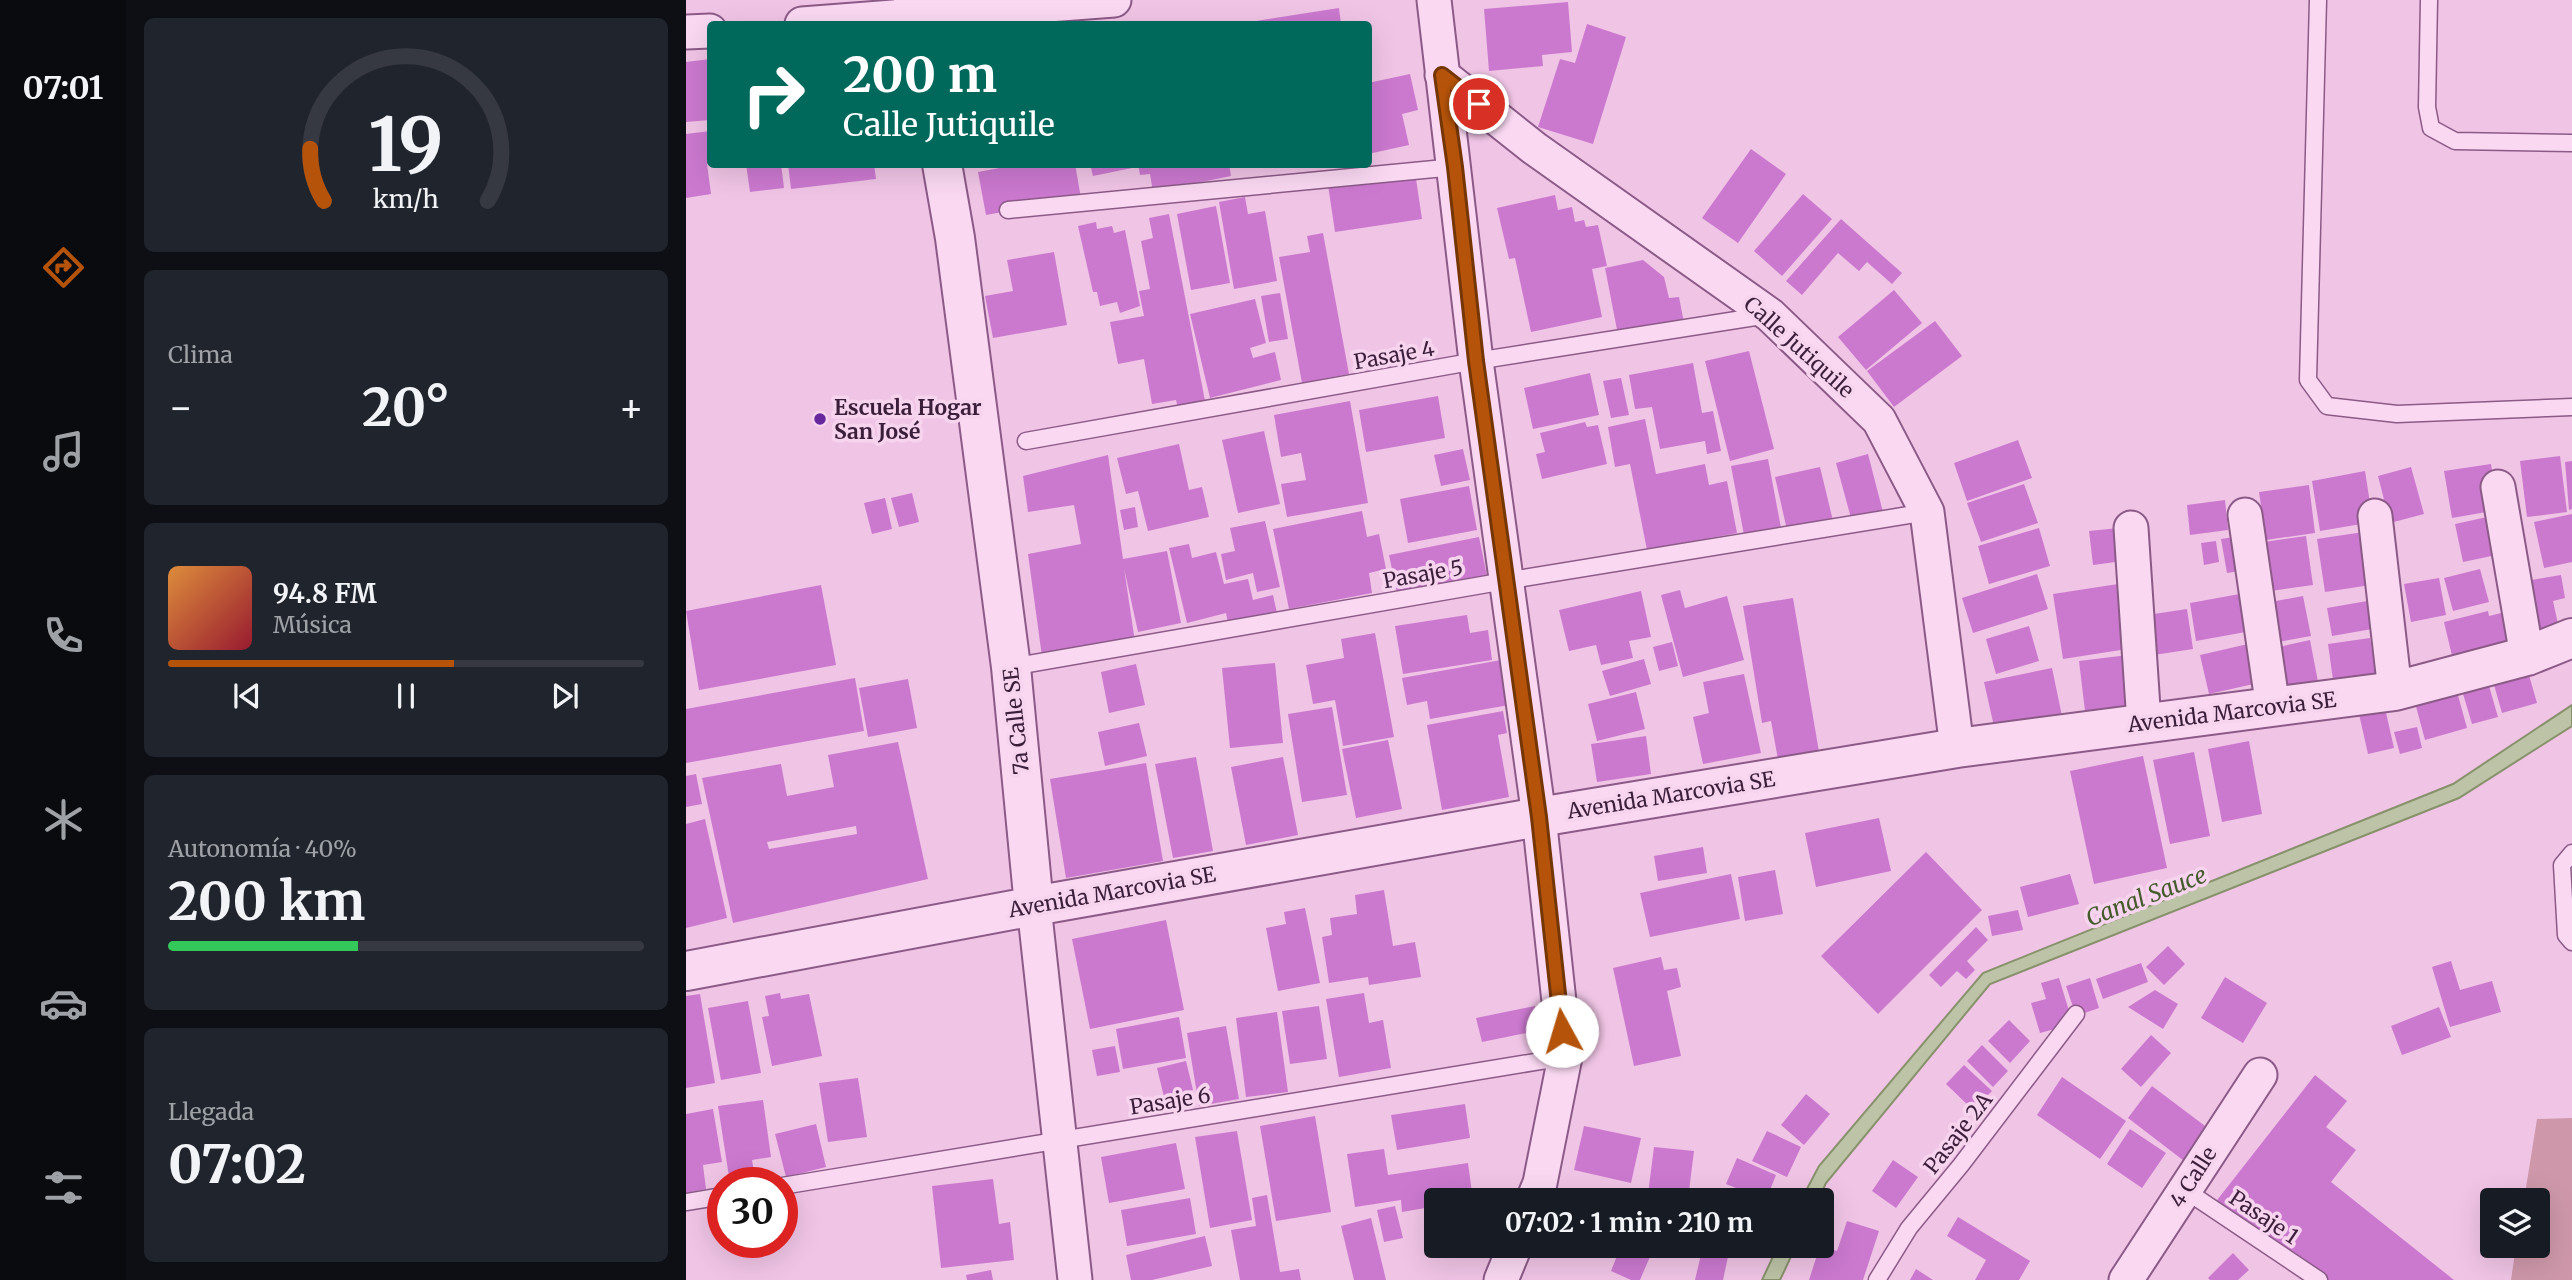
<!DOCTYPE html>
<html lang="es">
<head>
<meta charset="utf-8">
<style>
	body { margin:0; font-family:Merriweather,serif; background:#20242c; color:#f1f3f6; height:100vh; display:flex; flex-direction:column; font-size:26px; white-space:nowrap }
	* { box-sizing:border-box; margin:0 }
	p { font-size:23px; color:#9ea1a6 }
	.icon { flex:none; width:38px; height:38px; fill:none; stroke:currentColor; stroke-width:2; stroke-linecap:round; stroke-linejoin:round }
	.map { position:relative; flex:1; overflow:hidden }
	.drawer { display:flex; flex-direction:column; gap:18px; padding:18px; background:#0d0f14; width:560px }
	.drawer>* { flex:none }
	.banner { position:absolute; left:21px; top:21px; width:665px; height:147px; border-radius:7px; box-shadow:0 7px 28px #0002; background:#00695c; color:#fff; overflow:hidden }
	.controls { position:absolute; left:1794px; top:1188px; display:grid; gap:14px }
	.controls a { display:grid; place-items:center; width:70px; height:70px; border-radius:7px; background:#171b24; box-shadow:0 7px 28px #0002; font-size:35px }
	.speed { position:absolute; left:21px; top:1167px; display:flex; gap:14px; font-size:35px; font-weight:700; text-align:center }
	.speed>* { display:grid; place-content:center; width:91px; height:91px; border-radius:50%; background:#171b24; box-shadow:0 7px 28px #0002; line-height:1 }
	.speed .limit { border:10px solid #d22; background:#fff; color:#111 }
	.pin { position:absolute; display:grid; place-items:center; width:60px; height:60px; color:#fff; margin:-30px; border:4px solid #fff; border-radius:50%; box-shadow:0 2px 7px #0007 }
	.me { position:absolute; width:77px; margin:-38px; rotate:354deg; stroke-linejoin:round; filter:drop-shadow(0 0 5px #0008) }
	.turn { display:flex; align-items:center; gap:24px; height:147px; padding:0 21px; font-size:32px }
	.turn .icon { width:91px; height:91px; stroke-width:2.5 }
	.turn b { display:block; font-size:49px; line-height:60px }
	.big { font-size:52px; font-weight:700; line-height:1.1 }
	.drawer .tile { flex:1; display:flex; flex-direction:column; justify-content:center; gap:10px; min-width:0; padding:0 24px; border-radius:10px; background:#20242c }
	.drawer .dial { align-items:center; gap:0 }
	.dial svg { height:182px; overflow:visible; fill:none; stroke:#363941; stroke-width:7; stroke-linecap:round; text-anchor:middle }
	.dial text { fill:#f1f3f6; stroke:none }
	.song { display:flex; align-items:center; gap:21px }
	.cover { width:84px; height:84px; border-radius:10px; background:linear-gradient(135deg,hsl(30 70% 55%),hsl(350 70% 35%)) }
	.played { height:7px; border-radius:4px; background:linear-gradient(90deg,#b45309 60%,#363941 60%) }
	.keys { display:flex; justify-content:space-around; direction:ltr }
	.heat { display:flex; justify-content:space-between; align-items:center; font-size:38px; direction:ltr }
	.charge { height:10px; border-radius:5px; background:linear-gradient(90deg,#34c759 40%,#363941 0) }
	.trip { position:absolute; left:738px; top:1188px; width:410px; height:70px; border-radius:7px; background:#171b24; box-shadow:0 7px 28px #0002; font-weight:700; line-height:70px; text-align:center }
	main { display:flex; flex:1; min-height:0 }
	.tab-bar { display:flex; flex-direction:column; width:126px; justify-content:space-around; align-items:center; background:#090b0e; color:#9ea1a6 }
	.tab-bar .icon { width:49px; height:49px }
	.tab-bar .selected { color:#b45309 }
	.tab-bar b { font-size:32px; color:#f1f3f6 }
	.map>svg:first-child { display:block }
	.green { fill:#ce98aa }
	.water { fill:#bcc3a6; stroke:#87916c; stroke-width:2 }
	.building { fill:#cb79cf; fill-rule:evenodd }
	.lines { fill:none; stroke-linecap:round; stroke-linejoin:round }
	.service-casing { stroke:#8b5a87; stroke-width:19 }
	.minor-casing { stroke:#8b5a87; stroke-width:37 }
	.tertiary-casing { stroke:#8b5a87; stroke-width:42 }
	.service { stroke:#fad8f2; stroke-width:16 }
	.minor { stroke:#fad8f2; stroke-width:33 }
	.tertiary { stroke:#fad8f2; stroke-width:38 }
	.route-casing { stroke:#753606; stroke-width:18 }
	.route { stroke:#b45309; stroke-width:12 }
	.poi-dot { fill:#66289c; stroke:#f7d4ee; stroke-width:2.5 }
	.labels { text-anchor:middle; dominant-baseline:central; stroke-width:7; stroke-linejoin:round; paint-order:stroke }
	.street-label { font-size:21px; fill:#3a1e3a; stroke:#f7d4ee }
	.poi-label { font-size:21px; font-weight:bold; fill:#3a1e3a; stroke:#f7d4ee; text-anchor:start }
	.water-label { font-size:23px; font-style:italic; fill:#455b2d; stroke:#f7d4ee }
</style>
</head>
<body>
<main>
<nav class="tab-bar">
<b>07:01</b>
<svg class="icon selected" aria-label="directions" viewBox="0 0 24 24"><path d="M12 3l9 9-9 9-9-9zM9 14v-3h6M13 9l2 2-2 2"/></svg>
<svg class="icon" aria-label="music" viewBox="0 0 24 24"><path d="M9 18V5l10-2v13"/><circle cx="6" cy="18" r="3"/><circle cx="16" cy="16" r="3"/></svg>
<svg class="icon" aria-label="phone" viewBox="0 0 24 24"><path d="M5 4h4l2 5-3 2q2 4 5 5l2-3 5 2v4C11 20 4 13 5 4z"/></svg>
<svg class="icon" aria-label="climate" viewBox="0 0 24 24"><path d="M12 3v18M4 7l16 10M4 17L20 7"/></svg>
<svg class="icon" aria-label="car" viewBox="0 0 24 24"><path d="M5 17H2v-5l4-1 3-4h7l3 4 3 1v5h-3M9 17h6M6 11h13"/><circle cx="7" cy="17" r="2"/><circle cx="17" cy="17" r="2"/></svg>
<svg class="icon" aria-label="filters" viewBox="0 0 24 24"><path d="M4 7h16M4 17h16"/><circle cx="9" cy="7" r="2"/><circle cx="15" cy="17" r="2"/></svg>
</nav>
<section class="drawer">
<div class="tile dial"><svg viewBox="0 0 100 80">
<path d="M14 69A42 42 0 1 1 86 69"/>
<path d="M14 69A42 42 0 0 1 8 46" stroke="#b45309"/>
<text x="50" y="56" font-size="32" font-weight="700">19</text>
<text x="50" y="72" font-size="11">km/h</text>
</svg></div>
<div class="tile"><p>Clima</p>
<div class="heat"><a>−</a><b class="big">20°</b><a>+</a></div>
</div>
<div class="tile">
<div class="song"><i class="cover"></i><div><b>94.8 FM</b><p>Música</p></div></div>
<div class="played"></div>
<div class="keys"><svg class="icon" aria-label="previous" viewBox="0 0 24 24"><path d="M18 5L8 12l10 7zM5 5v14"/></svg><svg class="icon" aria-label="pause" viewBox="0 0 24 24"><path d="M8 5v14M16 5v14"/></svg><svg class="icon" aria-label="next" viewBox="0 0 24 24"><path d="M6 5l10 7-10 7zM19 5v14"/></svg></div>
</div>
<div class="tile"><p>Autonomía · 40%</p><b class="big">200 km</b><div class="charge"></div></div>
<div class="tile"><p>Llegada</p><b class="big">07:02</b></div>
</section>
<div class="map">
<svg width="1886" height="1280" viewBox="0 0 1886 1280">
	<rect width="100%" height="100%" fill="#f0c4e5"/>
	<path class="green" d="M1886,1118V1280H1825L1830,1246H1852V1200H1838L1851,1119Z"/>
	<path class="water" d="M1886,705V726L1773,798L1304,984L1140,1183L1132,1200H1115L1133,1166L1297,973L1767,784Z
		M1092,1246H1110L1094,1280H1076Z"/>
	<path class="building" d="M882,2L886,52L856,55L857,66L803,71L798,9Z
		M653,8L655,24H557V23Z
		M901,24L940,37L907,144L852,127L874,59L889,63Z
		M24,59V120L0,122V62Z
		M724,74L732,110L716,114L723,145L682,154V83Z
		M24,131V163L21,164L25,194L0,198V134Z
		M1065,149L1100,174L1052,243L1016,218Z
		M60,164H95L98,188L64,192Z
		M102,164H188L190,179L105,189Z
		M335,164H389L395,198L300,215L292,172Z
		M404,164H446V168L407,176Z
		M452,164H543L545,176L467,192L464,174L454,175Z
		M729,172L736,219L649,232L642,185Z
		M1117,194L1146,219L1096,276L1068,251Z
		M869,195L872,210L886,207L889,222L898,220L900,227L912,225L921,266L906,269L916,317L845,332L829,258L823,259L811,208Z
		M559,197L562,214L579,211L591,281L548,289L533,202Z
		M530,206L544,283L505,290L491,214Z
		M483,214L520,406L493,412L490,400L466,404L458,359L432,364L424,322L458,316L453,291L464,289L455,241L467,238L463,218Z
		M1155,219L1216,273L1206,284L1181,262L1173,271L1152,253L1116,295L1100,281Z
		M410,222L411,229L426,226L428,233L439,230L454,306L434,313L431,302L414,306L411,292H407L392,226Z
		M637,233L663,374L616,383L593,257L624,252L621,236Z
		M368,252L381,325L307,338L299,296L327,291L321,260Z
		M957,260L978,277L983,298L993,297L998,323L932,335L919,268Z
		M1208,290L1236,323L1180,370L1152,337Z
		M594,293L602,339L583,342L575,296Z
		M569,299L580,343L564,348L567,358L589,352L595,380L524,398L504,314Z
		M1249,321L1276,356L1208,407L1181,371Z
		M1063,351L1088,449L1044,461L1019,361Z
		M1007,363L1016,413L1027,411L1035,451L1021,454L1019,441L974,449L966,407L949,409L943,375Z
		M904,373L913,415L847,429L838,388Z
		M935,378L943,415L925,418L917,381Z
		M752,396L759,438L680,452L673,410Z
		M664,401L682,503L601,517L595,484L620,480L615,453L595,457L588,415Z
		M959,419L970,474L1019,464L1023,485L1041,481L1051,533L961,550L944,464L929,467L922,427Z
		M899,422L901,427L912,425L921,464L856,479L850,454L859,452L854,433Z
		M578,431L594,504L552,513L536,440Z
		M1332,440L1346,478L1281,501L1268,463Z
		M493,444L503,490L516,487L523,517L462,531L452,491L440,494L431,458Z
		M777,449L784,480L755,486L748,455Z
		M1182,454L1199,520L1168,529L1150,463Z
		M422,455L437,559L481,551L495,623L452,632L438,568L449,642L357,664L342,554L395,544L388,505L342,512L337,476Z
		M1874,456L1881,512L1841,517L1834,461Z
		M1082,459L1095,528L1058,535L1045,466Z
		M1886,461V509L1883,510L1879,462Z
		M1805,464L1812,510L1766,518L1758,471Z
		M1134,467L1149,529L1103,539L1089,477Z
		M1725,467L1738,514L1704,523L1692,476Z
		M1679,471L1687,522L1634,531L1626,481Z
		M1338,484L1352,523L1295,542L1281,503Z
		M1623,485L1629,533L1580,540L1573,492Z
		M783,486L791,530L722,543L714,499Z
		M226,493L233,522L213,527L205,498Z
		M199,498L206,529L186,534L178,503Z
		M1539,500L1542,530L1504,535L1501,505Z
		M449,507L452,527L438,530L434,510Z
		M676,511L681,537L693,534L700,569L683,573L686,593L603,609L587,529Z
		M1886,514V562L1858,568L1848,522Z
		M1806,516L1815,554L1777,562L1769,524Z
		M579,521L594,587L571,592L567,573L540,580L535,554L549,551L544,528Z
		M1353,528L1364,566L1303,584L1292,546Z
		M1433,528L1437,561L1407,565L1403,531Z
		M1684,531L1691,584L1639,592L1631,539Z
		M1554,536L1560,570L1541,573L1535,539Z
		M1620,536L1627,585L1585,591L1578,542Z
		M793,537L801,576L711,593L703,555Z
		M1530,541L1533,562L1518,565L1515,543Z
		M503,544L506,558L530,552L538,584L562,579L567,600L587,595L593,622L544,633L540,613L501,623L483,548Z
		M1794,569L1803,602L1767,611L1758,578Z
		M1351,574L1362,609L1287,633L1276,598Z
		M1875,575L1879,598L1867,601L1874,633L1850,638L1839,581Z
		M1753,578L1760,615L1725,622L1718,584Z
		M1432,584L1441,649L1377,659L1367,594Z
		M135,585L150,665L13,690L0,611Z
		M994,590L999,608L1041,596L1058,660L997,677L975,595Z
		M955,591L965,637L943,641L947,658L915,665L910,645L883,651L873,610Z
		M1559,593L1565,631L1510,641L1504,603Z
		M1617,596L1625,636L1586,643L1579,603Z
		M1107,598L1134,758L1093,765L1085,721L1076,723L1057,606Z
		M1687,600L1692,628L1646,636L1641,608Z
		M1501,609L1507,649L1468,655L1461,615Z
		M1802,611L1803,616L1819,612L1828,649L1768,664L1758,622Z
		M781,615L784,633L802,630L806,660L717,674L709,626Z
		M1343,626L1353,661L1310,674L1300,639Z
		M689,633L708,737L657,746L649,700L627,704L620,665L658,658L655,639Z
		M1684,638L1690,674L1647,680L1642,644Z
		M1624,640L1633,687L1597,695L1588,648Z
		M986,642L992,666L973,671L967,647Z
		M1562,644L1572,683L1523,694L1514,655Z
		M1442,655L1448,704L1399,711L1393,661Z
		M958,659L965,684L924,696L916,671Z
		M815,660L823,705L744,719L741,701L721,705L716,678Z
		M589,663L597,743L544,748L536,668Z
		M450,664L459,705L423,713L415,672Z
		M1366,668L1376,716L1309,731L1298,682Z
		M1841,668L1851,703L1816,713L1806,678Z
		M1058,674L1075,753L1017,764L1007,717L1023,713L1017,682Z
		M169,678L178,731L0,763V709Z
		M222,679L231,728L182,737L173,688Z
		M1801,679L1812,717L1786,724L1775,687Z
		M1770,688L1781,728L1739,740L1728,699Z
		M950,692L959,729L911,741L902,704Z
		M646,707L661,795L616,802L602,714Z
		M1699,708L1708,748L1682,754L1673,714Z
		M817,711L821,733L812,735L823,797L756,810L741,725Z
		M453,723L461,756L419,766L412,732Z
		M1731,727L1736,748L1714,754L1708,732Z
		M960,736L965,774L911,782L905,744Z
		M702,740L716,809L670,818L656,749Z
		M1563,741L1576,814L1536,822L1522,749Z
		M212,742L242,879L47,923L16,778L95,764L101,796L148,787L142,755ZM170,826L171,834L83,849L81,842Z
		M1508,752L1524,836L1484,844L1467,760Z
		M1457,756L1481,868L1408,884L1384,771Z
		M510,757L527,851L487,858L469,764Z
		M597,757L612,835L560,845L545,767Z
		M460,763L477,861L380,878L364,779Z
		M10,774L16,804L0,807V776Z
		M1193,818L1205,871L1130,887L1119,833Z
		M19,819L41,918L0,928V824Z
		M1017,847L1021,873L972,881L968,856Z
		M1240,852L1296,910L1192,1014L1135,956Z
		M1089,870L1097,914L1059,921L1052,877Z
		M1045,874L1054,919L964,937L954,893Z
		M1384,874L1393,904L1342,917L1334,887Z
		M698,890L707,946L729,942L735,977L683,985L682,977L643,983L636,937L646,935L644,918L671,914L669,895Z
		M619,908L634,983L592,991L580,928L600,924L598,912Z
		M1332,910L1337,930L1306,936L1302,916Z
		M480,920L498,1010L404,1029L386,939Z
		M1290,927L1302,940L1281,961L1289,970L1280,979L1271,971L1255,987L1243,975Z
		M1482,946L1499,964L1478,985L1460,967Z
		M975,957L978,970L991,968L995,987L981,991L995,1056L948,1066L927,968Z
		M1765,961L1774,990L1806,981L1815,1012L1764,1027L1746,967Z
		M1455,963L1462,982L1417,999L1410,979Z
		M1539,977L1581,1003L1557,1043L1515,1018Z
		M1373,978L1387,1024L1354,1033L1345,1003L1360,999L1355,983Z
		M1404,978L1413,1008L1390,1016L1380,986Z
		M1469,990L1492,1004L1477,1029L1442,1007Z
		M94,993L95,999L123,994L136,1056L86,1066L76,1017L83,1016L79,996Z
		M678,993L683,1023L697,1020L705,1068L653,1077L640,999Z
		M14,994L29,1083L0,1088V996Z
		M62,1001L75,1073L35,1080L22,1008Z
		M633,1006L641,1059L604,1064L596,1011Z
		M849,1006L854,1030L796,1042L790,1018Z
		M1753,1007L1765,1037L1716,1055L1705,1026Z
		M591,1012L602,1092L560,1097L550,1018Z
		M493,1017L500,1058L437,1069L430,1029Z
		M1323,1020L1344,1041L1324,1063L1302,1041Z
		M540,1026L553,1099L513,1106L501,1033Z
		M1465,1035L1485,1053L1455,1087L1435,1069Z
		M1296,1045L1322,1071L1307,1087L1281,1061Z
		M429,1046L434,1072L411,1076L406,1050Z
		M500,1061L507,1090L478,1097L471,1068Z
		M1278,1065L1306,1091L1287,1110L1260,1084Z
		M1629,1075L1661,1101L1640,1127L1670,1150L1645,1182L1768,1280H1624L1528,1204Z
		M1376,1077L1440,1121L1414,1159L1351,1115Z
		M172,1078L181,1137L142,1142L133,1083Z
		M1466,1086L1527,1132L1502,1164L1442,1118Z
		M1120,1094L1144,1114L1118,1145L1095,1125Z
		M77,1100L85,1157L66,1160L70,1183H44L32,1106Z
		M779,1104L784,1138L711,1150L705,1115Z
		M27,1109L36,1162L17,1165L20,1189L0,1193V1114Z
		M629,1116L645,1212L590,1221L574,1126Z
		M130,1124L140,1167L100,1177L89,1134Z
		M898,1126L955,1138L945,1183L888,1170Z
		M1444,1129L1480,1153L1456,1188L1421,1164Z
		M551,1131L566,1220L524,1228L509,1137Z
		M1081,1131L1115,1147L1101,1177L1066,1161Z
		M490,1143L499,1189L423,1203L415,1157Z
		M968,1147L1008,1151L1002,1199L962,1194Z
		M698,1149L702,1175L782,1163L787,1200H751V1206L716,1212L715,1200L669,1207L661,1154Z
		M1051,1158L1090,1175L1080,1200L1040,1184Z
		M1207,1160L1232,1177L1210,1208L1186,1191Z
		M307,1179L313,1224L324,1222L328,1260L255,1268L246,1186Z
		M1035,1188L1067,1200H1031Z
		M581,1195L594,1272L613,1269L615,1280H554L545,1230L570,1226L566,1198Z
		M504,1198L510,1234L441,1246L435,1210Z
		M709,1206L717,1238L698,1242L691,1210Z
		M1272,1217L1344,1261L1333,1280H1289L1300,1260L1261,1236Z
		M685,1218L700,1280H668L655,1226Z
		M1161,1221L1193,1231L1177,1280H1123L1134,1246L1151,1251Z
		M519,1236L526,1266L466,1280H445L440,1255Z
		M935,1246H953L966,1252L954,1280H945L925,1271Z
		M1017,1246L1043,1252L1037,1280H1009Z
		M1547,1253L1563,1270L1552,1280H1524L1522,1278Z
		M1230,1269L1247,1280H1224Z
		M305,1270L307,1280H281L280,1275Z"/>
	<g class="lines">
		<defs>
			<path id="service" d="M1632,0L1622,380L1641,406L1711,414L1886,407
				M1743,0L1741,107L1745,128L1769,141L1886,143
				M322,210L769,167
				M340,441L790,361L1082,315
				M325,667L819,581L1241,512
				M1886,853L1876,865L1880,935L1886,942
				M96,1186L879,1057
				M1499,1190L1633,1280
				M0,1202L37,1196
				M1191,1280L1223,1228L1275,1165L1390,1014"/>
			<path id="minor" d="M748,0L790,361L853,817L879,1057L854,1183L847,1200
				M116,24L428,0
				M0,32L24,31
				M756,75L848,148L1084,315L1193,420L1241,512L1271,748
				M1812,487L1841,656
				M1559,515L1587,708
				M1689,516L1709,691
				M1445,528L1458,723
				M348,906L389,1280
				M815,1280L829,1246
				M1440,1280L1574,1075"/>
			<path id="tertiary" d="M227,0L230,24
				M256,164L269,238L325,667L348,906
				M0,971L348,906L853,817L1271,748L1709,691L1841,656L1886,638"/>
		</defs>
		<use href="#service" class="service-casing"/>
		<use href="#minor" class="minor-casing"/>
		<use href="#tertiary" class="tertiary-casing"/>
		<use href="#service" class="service"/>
		<use href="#minor" class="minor"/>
		<use href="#tertiary" class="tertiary"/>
	</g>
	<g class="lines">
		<defs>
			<path id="route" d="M793,104L756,75L769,167L790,361L853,817L876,1031"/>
		</defs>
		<use href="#route" class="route-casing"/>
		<use href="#route" class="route"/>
	</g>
	<circle class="poi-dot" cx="134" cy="419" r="7"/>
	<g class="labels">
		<g class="street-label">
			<text transform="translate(1113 347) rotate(42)">Calle Jutiquile</text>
			<text transform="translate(708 355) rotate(-10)">Pasaje 4</text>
			<text transform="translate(737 574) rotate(-10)">Pasaje 5</text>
			<text transform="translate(1546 712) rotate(-7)">Avenida Marcovia SE</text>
			<text transform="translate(330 721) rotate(-96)">7a Calle SE</text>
			<text transform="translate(985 795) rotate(-9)">Avenida Marcovia SE</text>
			<text transform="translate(426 892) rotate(-10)">Avenida Marcovia SE</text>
			<text transform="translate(484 1101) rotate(-9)">Pasaje 6</text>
			<text transform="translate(1272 1133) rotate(-52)">Pasaje 2A</text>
			<text transform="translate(1507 1177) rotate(-57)">4 Calle</text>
			<text transform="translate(1578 1217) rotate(34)">Pasaje 1</text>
		</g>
		<g class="poi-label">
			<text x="148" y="407">Escuela Hogar<tspan x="148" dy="24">San José</tspan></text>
		</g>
		<g class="water-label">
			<text transform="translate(1460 896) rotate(-21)">Canal Sauce</text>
		</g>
	</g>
</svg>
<div class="controls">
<a><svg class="icon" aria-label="layers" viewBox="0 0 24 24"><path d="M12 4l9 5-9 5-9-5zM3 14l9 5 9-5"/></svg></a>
</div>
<div class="speed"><div class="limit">30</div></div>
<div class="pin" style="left:793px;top:104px;background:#d93025"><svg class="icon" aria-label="arrive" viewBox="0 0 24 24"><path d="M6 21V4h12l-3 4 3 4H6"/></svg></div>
<svg class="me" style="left:876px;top:1031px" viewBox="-20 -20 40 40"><circle r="19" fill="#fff"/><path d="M0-13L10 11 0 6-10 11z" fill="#b45309"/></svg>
<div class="trip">07:02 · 1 min · 210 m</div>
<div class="banner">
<div class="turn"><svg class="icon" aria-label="right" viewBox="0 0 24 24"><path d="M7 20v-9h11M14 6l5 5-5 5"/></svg><div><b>200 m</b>Calle Jutiquile</div></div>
</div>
</div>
</main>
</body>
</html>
